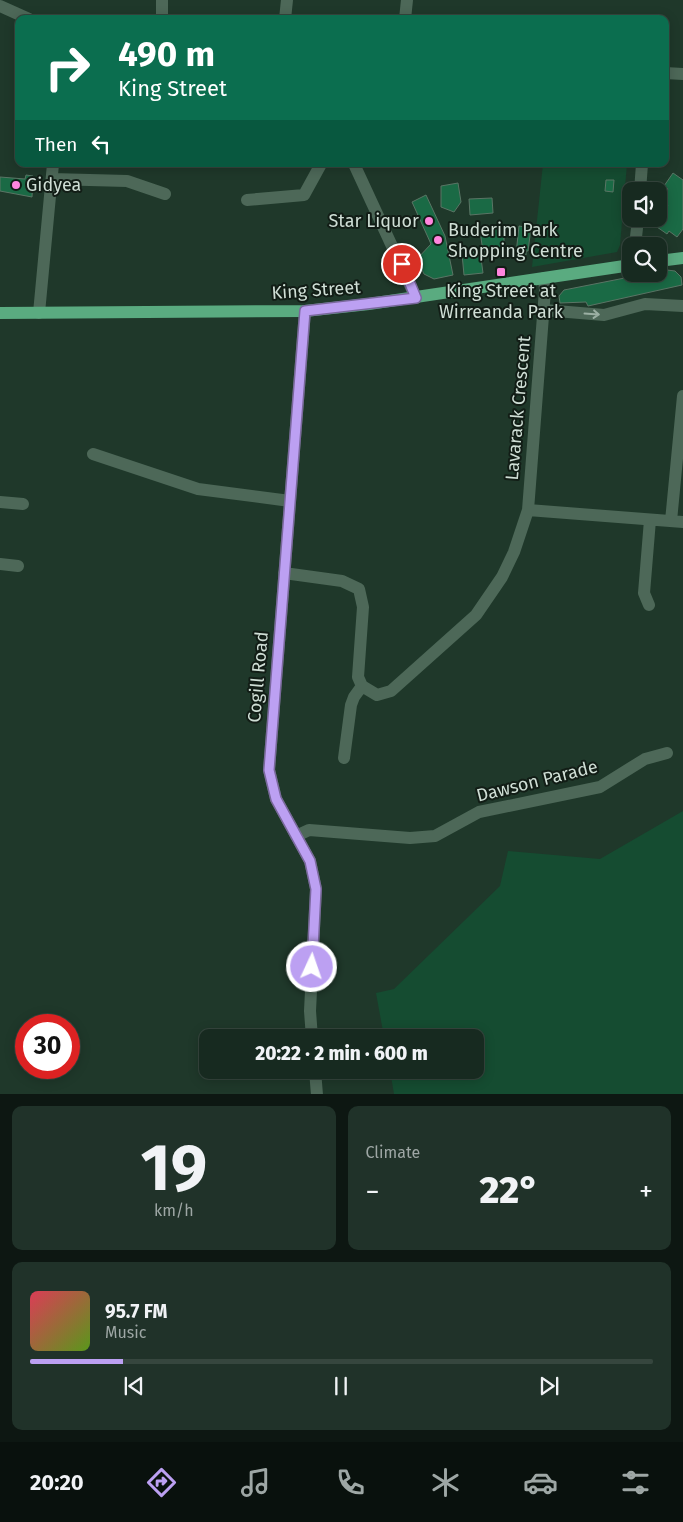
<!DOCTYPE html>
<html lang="en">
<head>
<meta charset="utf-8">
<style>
	body { margin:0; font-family:"Fira Sans",sans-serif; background:#203229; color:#f1f3f6; height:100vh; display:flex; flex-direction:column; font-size:19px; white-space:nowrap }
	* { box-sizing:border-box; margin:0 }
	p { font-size:16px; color:#9ea7a5 }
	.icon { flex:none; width:28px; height:28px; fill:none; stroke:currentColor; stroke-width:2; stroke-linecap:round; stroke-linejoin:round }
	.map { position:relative; height:1094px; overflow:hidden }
	.side { display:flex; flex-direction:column; gap:12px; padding:12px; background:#0d1712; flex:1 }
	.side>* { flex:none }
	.top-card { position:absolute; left:15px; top:15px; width:654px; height:152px; border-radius:10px; box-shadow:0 2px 12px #0003,0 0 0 1px #36463e; background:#0b6e4f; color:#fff; overflow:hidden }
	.buttons { position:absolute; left:622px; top:182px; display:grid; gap:10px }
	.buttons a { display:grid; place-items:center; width:45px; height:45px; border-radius:10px; background:#172a20; box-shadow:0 2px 12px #0003,0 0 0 1px #36463e; font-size:25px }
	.speed { position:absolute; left:15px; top:1014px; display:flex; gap:10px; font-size:25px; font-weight:700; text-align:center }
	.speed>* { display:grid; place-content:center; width:65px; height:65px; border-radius:50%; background:#172a20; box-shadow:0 2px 12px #0003,0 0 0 1px #36463e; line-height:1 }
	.speed .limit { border:8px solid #d22; background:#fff; color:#111 }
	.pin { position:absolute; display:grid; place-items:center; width:42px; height:42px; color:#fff; margin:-21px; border:2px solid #fff; border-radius:50%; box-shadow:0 1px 5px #0007 }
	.me { position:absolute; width:55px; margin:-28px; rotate:3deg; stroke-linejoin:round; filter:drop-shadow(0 0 4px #0008) }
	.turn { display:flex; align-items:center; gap:18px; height:105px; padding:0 20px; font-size:22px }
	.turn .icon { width:65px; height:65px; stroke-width:2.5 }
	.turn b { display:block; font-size:35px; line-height:42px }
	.then { display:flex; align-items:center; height:48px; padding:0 20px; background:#0003; gap:10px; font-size:19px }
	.big { font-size:38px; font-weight:800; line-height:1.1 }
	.side .tile { flex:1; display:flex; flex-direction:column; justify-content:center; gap:8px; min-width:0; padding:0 18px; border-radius:10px; background:#203229 }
	.side .dial { align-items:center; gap:0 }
	.dial b { font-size:65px; line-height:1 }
	.song { display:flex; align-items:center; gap:15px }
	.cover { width:60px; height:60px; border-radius:8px; background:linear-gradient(135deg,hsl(350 70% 55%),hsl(90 70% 35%)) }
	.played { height:5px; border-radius:2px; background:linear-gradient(90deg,#bca0f2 15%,#36463e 15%) }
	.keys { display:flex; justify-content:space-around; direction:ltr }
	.heat { display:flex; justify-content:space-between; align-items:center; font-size:28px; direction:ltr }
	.side .tiles { flex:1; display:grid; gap:12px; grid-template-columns:1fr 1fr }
	.tile:last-child { grid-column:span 2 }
	.trip { position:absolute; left:199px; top:1029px; width:285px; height:50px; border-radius:10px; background:#172a20; box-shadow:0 2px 12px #0003,0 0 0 1px #36463e; font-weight:800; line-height:50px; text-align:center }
	.tab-bar { display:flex; height:80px; justify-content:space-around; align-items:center; background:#09110d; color:#9ea7a5 }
	.tab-bar .icon { width:35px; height:35px }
	.tab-bar .selected { color:#bca0f2 }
	.tab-bar b { font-size:22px; color:#f1f3f6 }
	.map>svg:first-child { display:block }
	.green { fill:#154c31 }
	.building { fill:#1a6a45; stroke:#5a7565 }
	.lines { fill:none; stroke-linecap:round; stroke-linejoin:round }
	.minor { stroke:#4d6858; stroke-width:12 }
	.major { stroke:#5aab80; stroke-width:12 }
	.oneway { stroke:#9bafa3 }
	.route-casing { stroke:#7a689d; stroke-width:12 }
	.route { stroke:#bca0f2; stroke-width:9 }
	.poi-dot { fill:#ff85de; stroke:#121d16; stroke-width:2 }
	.labels { text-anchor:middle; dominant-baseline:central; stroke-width:4; stroke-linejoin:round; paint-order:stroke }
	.poi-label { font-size:18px; fill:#cfded5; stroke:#121d16; text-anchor:start }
	.street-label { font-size:18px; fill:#cfded5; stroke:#121d16 }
</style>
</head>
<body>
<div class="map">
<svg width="683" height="1095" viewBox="0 0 683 1095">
	<rect width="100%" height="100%" fill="#1f382a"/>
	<path class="green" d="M543,164H627L620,245L617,252L532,267Z
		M683,811V1094H394L390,1070H475V1038L384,1037L376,993L394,989L500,886L508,851L600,859Z"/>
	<path class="building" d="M673,173L683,180V229L677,237L669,231L667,234L657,227L661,221L658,219L668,205L660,199L668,189L664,186Z
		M26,175L33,176L32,197L0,191V177L25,179Z
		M606,180H614L613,192L605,191Z
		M458,183L461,202L454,212L441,207V186Z
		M426,195L445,236L453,275L434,279L424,274L417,259L431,244L412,202Z
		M492,198L493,213L470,215L469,199Z
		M519,226L531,228L528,251H526V255L516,254Z
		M502,228L504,229V249L483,252L480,231Z
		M480,251L483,273L464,275L462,254Z
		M667,270L675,271L681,277L682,285L588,306L586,302L560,303L559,296L564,290L645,274H659V271Z"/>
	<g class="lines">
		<path class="minor" d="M0,6L29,19
			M162,19V0
			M285,19L287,0
			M405,19L407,0
			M665,73L683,74
			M354,164L416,298
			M52,179L127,181L165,194
			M640,191L642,164
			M247,200L304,195L321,164
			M635,246L638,219
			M544,310L604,315L645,304L683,306
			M305,311L269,770L276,799L310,861L316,889L310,1011L312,1038
			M39,313L53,164
			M93,454L198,489L290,501
			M0,502L23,504
			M528,510L683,522
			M671,521L683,396
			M0,564L18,566
			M284,573L342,581L359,589L363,607L358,677L362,686L377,695L391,691L476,615L502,577L514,552L528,510L545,290L544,278
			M649,605L644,593L650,520
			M344,758L351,705L354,697L362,686
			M296,836L309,830L410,838L435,836L479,812L600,787L645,759L667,753
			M315,1070L317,1095"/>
		<path class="major" d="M659,261L683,258
			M0,313L305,311L369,304L631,265"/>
	</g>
	<defs><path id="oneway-shaft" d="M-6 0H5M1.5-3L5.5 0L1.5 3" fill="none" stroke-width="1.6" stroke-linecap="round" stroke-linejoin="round" transform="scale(1.25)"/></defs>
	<use class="oneway" href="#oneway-shaft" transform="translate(592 314) rotate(4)"/>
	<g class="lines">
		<defs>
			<path id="route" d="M312,967L316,889L310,861L276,799L269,770L305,311L416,298L402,264"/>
		</defs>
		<use href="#route" class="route-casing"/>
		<use href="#route" class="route"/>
	</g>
	<g class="poi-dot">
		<circle cx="16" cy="185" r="5"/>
		<circle cx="429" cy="221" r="5"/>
		<circle cx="438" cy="240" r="5"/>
		<rect x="496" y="267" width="10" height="10" rx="2.5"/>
	</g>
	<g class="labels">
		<g class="poi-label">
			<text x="26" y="185">Gidyea</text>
			<text x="419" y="221" text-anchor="end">Star Liquor</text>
			<text x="448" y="230">Buderim Park<tspan x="448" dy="21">Shopping Centre</tspan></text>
			<text x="501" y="291" text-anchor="middle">King Street at<tspan x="501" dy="21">Wirreanda Park</tspan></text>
		</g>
		<g class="street-label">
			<text transform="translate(316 290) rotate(-4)">King Street</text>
			<text transform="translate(518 408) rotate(-85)">Lavarack Crescent</text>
			<text transform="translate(258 677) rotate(-85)">Cogill Road</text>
			<text transform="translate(537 781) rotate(-14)">Dawson Parade</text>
		</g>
	</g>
</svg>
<div class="buttons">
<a><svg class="icon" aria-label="sound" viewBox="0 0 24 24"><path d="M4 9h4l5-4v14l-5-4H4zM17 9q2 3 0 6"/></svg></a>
<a><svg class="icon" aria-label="search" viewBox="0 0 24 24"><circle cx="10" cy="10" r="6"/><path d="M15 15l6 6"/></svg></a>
</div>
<div class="speed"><div class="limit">30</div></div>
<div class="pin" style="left:402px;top:264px;background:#d93025"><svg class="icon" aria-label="arrive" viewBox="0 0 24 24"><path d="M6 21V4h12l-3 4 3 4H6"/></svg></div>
<svg class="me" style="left:312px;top:967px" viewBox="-20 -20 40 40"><circle r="17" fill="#bca0f2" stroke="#fff" stroke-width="3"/><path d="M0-11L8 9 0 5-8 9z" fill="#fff"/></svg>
<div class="trip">20:22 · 2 min · 600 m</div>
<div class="top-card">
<div class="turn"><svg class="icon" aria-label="right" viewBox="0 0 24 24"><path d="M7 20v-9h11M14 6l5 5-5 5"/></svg><div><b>490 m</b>King Street</div></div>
<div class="then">Then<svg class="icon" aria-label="left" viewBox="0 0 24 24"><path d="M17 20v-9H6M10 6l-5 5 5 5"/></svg></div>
</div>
</div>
<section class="side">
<div class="tiles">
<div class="tile dial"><b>19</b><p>km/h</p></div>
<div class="tile"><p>Climate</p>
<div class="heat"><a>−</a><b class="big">22°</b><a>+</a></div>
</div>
<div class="tile">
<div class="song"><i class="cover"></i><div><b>95.7 FM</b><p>Music</p></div></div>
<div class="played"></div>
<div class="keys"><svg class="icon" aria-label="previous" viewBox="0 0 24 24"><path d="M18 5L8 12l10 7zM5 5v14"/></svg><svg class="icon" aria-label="pause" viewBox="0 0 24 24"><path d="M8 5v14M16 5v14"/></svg><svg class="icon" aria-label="next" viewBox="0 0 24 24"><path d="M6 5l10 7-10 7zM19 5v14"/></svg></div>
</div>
</div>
</section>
<nav class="tab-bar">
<b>20:20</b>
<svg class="icon selected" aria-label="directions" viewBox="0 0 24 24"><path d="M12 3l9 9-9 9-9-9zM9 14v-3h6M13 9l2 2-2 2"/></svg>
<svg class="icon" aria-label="music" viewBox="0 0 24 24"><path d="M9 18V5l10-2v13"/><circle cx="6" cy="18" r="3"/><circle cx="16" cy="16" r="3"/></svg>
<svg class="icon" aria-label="phone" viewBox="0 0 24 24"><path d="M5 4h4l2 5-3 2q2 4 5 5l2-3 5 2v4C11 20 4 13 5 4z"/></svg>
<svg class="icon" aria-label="climate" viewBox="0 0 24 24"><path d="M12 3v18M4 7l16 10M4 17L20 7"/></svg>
<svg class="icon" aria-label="car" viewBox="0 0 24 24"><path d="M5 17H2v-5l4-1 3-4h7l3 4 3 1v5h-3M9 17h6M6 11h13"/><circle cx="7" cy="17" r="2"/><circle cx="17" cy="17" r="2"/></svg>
<svg class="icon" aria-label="filters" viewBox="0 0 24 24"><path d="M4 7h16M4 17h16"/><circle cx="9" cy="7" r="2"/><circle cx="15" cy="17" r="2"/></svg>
</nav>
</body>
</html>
